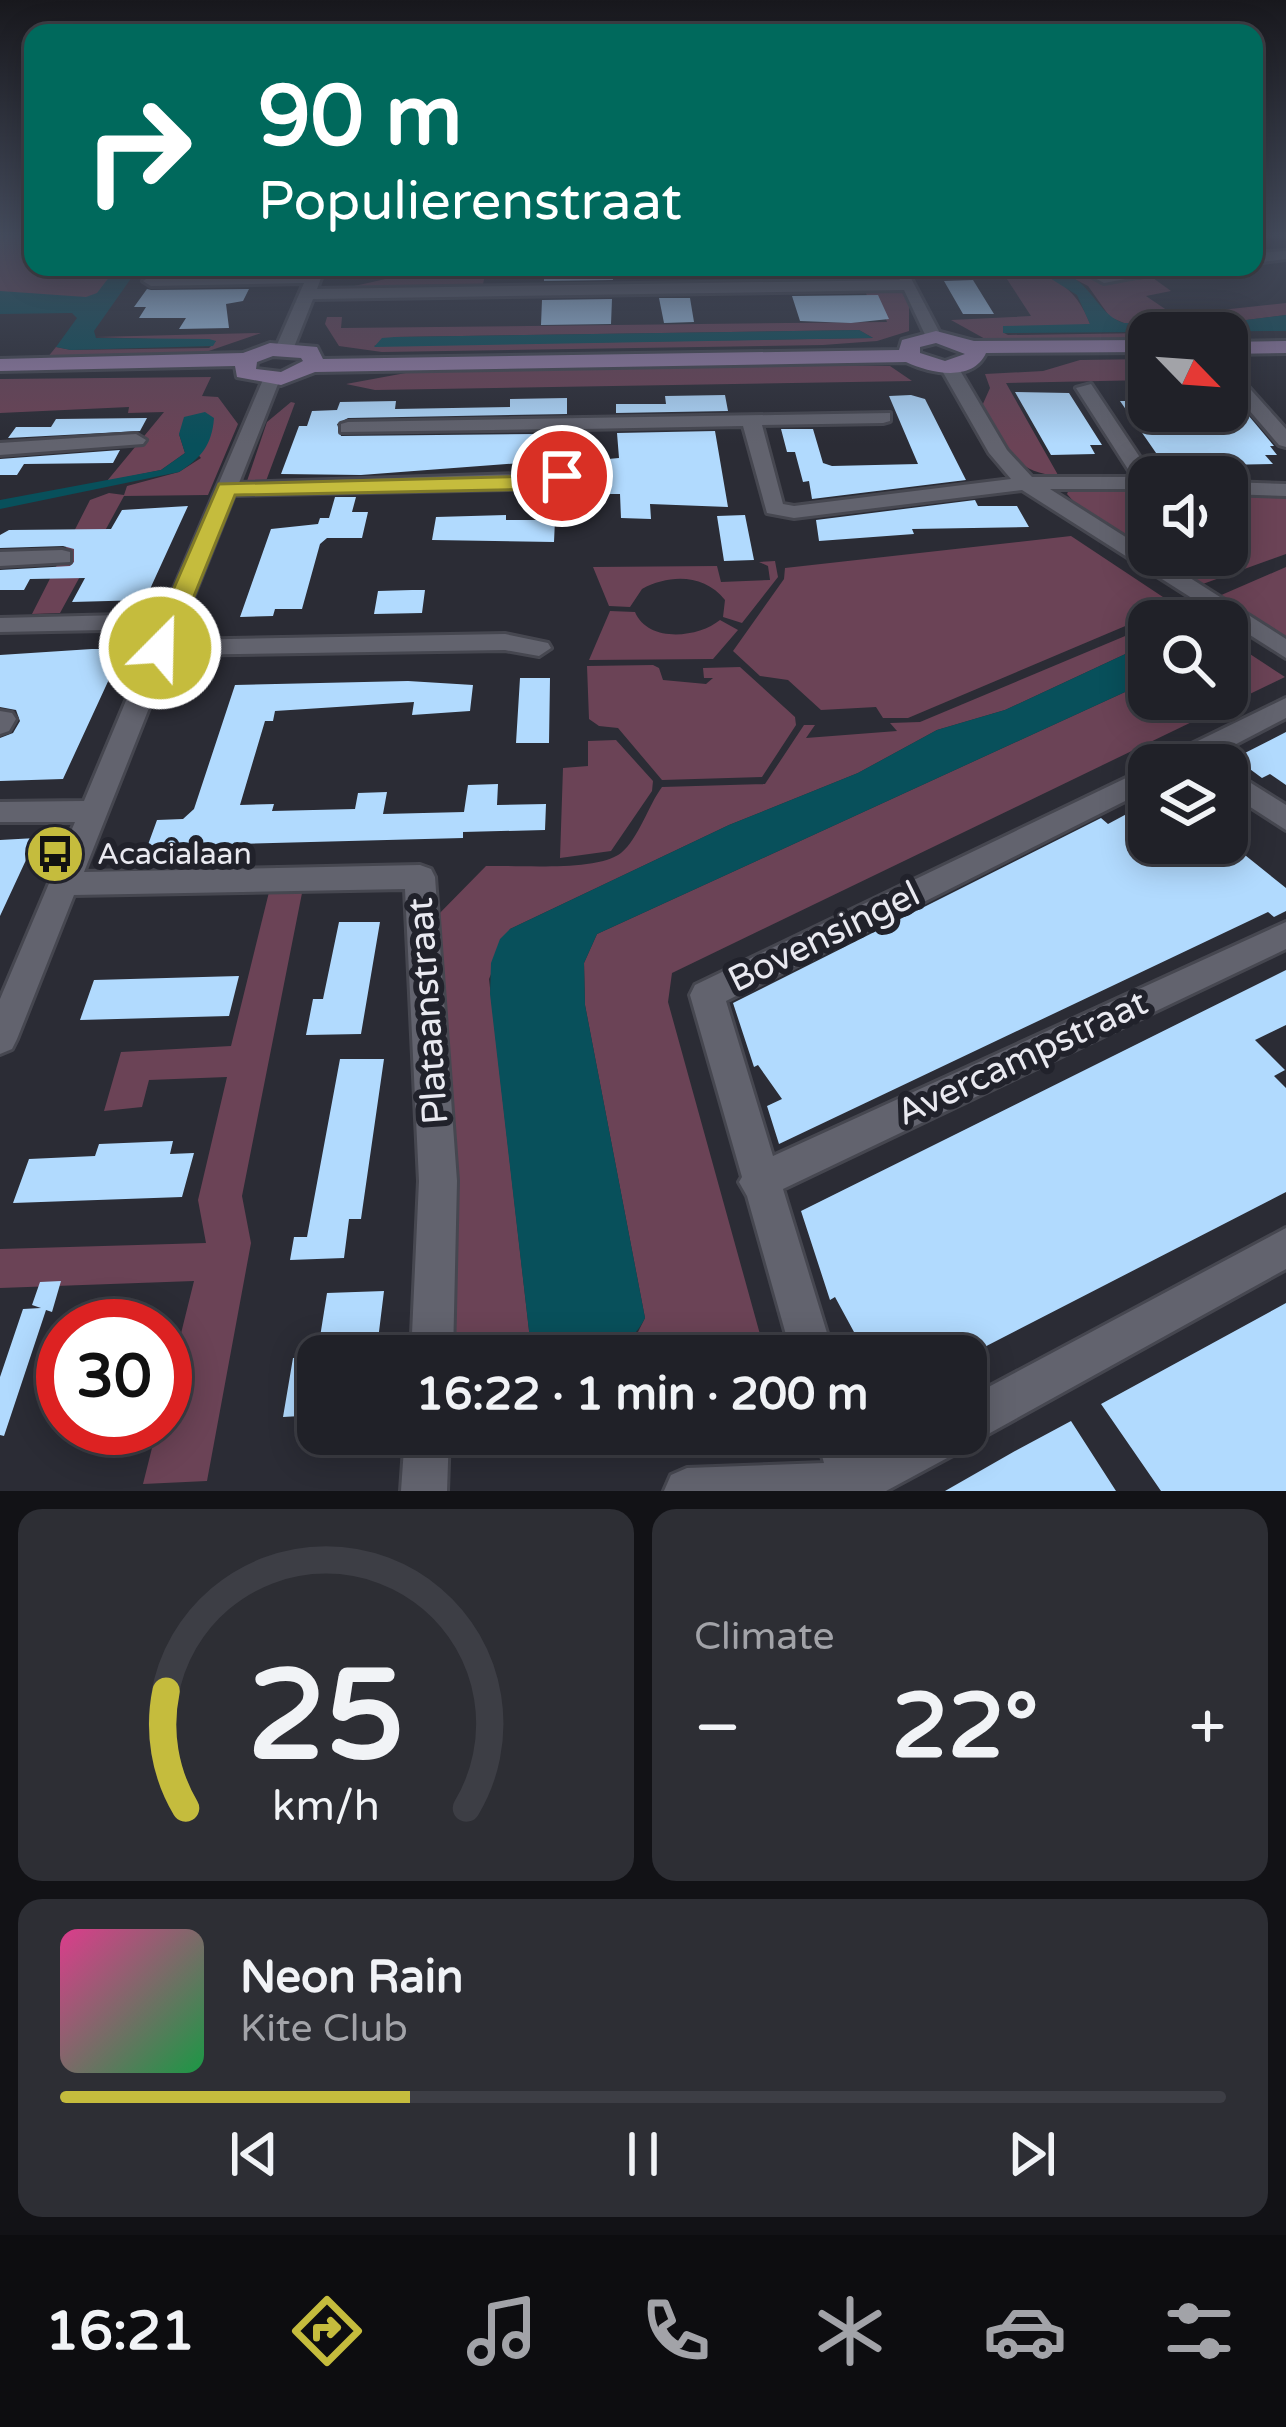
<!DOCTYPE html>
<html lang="en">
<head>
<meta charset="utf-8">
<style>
	body { margin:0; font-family:"Varela Round",sans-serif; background:#2d2e34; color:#f1f3f6; height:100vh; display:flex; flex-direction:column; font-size:45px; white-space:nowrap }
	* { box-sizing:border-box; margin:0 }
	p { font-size:39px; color:#a2a3a8 }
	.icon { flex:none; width:66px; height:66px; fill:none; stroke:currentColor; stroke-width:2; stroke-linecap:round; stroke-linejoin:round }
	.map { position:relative; height:1491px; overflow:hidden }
	.sheet { display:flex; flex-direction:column; gap:18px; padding:18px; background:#121216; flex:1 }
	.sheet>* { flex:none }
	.top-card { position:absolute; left:24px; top:24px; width:1239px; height:252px; border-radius:24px; box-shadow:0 6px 30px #0003,0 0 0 3px #3d3e45; background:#00695c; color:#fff; overflow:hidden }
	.needle { width:78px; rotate:115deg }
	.fabs { position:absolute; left:1128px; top:312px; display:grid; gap:24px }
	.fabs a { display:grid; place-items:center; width:120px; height:120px; border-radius:24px; background:#202128; box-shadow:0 6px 30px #0003,0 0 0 3px #3d3e45; font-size:60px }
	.speed { position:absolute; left:36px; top:1299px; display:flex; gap:24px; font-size:60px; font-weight:700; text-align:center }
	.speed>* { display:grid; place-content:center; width:156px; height:156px; border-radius:50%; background:#202128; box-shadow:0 6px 30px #0003,0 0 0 3px #3d3e45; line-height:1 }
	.speed .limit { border:18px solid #d22; background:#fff; color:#111 }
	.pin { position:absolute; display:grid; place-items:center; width:102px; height:102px; color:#fff; margin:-51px; border:6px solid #fff; border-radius:50%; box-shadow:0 3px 12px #0007 }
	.me { position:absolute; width:132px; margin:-66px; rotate:23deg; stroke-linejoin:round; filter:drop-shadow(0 0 9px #0008) }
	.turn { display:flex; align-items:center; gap:42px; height:252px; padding:0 36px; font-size:54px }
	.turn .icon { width:156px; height:156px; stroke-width:2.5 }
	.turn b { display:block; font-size:84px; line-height:102px }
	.big { font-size:90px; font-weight:700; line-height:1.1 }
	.sheet .widget { flex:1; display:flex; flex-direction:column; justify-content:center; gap:18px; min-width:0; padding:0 42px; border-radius:24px; background:#2d2e34 }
	.sheet .dial { align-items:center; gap:0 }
	.dial svg { height:312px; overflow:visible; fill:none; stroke:#3d3e45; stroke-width:7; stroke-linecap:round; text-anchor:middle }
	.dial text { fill:#f1f3f6; stroke:none }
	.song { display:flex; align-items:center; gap:36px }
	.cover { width:144px; height:144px; border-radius:18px; background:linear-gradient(135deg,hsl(330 70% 55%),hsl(140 70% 35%)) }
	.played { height:12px; border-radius:6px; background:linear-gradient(90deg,#c5bc3d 30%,#3d3e45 30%) }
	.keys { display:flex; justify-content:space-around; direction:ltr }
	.heat { display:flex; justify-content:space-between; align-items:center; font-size:66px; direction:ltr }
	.sheet .tiles { flex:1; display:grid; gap:18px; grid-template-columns:1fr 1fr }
	.widget:last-child { grid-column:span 2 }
	.trip { position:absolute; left:297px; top:1335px; width:690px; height:120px; border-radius:24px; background:#202128; box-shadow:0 6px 30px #0003,0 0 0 3px #3d3e45; font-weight:700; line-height:120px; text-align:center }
	.tabs { display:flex; height:192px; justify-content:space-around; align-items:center; background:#0d0d10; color:#a2a3a8 }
	.tabs .icon { width:84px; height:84px }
	.tabs .active { color:#c5bc3d }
	.tabs b { font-size:54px; color:#f1f3f6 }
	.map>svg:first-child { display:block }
	.green { fill:#6b4356; fill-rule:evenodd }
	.water { fill:#08505b }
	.building { fill:#b1dafe }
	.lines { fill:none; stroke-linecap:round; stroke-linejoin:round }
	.minor-casing { stroke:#464750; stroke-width:6 }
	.major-casing { stroke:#464750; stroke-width:6 }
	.minor { fill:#62636e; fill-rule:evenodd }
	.major { fill:#977fa8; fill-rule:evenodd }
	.route { fill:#c5bc3d; stroke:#807a28; stroke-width:3 }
	.labels { text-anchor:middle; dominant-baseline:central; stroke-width:12; stroke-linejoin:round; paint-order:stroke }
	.poi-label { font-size:30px; fill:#e9e9f0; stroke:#21222b; text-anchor:start }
	.near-street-label { font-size:36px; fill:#e9e9f0; stroke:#21222b }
</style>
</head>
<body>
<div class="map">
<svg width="1286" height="1491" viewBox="0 0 1286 1491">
	<rect width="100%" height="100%" fill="#2b2c35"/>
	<path class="green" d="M0,236H33V267H126L99,305L0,306Z
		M439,267H486L483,285L350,287Z
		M914,267C980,267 1063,249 1090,324L1004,333L1008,335L1149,333V338L987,340L951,320L1031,316L1005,276L918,277Z
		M1052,267H1076L1108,283L1153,278L1171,291L1146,296L1174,315L1286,303V315L1222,323H1124L1110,317L1088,286Z
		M865,290L903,293L909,303V331L877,341L823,345L382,352L339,346L325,324L327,317H342L341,328L887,322L882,308H871ZM859,330L873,338L374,346L395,337Z
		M261,333L200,354L47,358L56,347L71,350L209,348L216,341L95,337Z
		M1149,359V380L1006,383L1058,475C1014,475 1001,441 982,406L990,388L985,374L1043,371L1080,360Z
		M809,365L890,366L912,381L375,390L346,384L411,372Z
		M211,377L202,396L218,397L238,424L208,495L124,496L60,613L32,614L90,500L109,493L124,495L127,486L179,472L201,458L179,434L185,453L161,470L107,481L164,412L128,413L129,407L0,413V379Z
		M291,402L295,403L266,481H247L267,422Z
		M1070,487L1149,488V553L1074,502L1067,494Z
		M1227,492L1286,494V554L1200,585L1153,555H1227Z
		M1071,536L1175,605L908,718H883L876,707L821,710L788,680L760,676L733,651L784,579L785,568Z
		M775,561L778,577L742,623L723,617L725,600C704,574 670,574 642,589L630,607L609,606L593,567L717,566L721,582L770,580L768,566L759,562Z
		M1286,567V638L1219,596Z
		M610,611L635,612C648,643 698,638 720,620L738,630L713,659L589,660Z
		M1149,626V643L1005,710L937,730L858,773L729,825L510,929L489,979L531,1348L541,1356H456V1168L432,921L486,866C517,865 597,872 621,853C639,838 648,806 662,787L765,784L804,725H815L806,738L897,731L890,723L920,722Z
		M1227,639L1285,677L672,973L668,1002L766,1356H606L635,1338L645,1318L585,1005L584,963L597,934L1149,681V699H1227Z
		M653,665L659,668L663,680L706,684L713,678H704L703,668L740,667L795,717L796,725L762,777L662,780L618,728L599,726L589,719L587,666Z
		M616,740L653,781L652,791L611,851L560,858L563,768L588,766V741Z
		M304,883L242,1196L251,1243L207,1481L143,1484L157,1428H165V1398L194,1281L0,1288V1249L206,1243L198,1200L227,1077L149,1080L142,1107L104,1111L121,1052L231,1046L271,884Z
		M455,1434H788L791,1446L455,1458Z"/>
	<path class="water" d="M117,267H139L94,331L96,338L209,339L216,341L213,346L71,350L56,347L77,318L72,313L0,314V291L86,297L97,293Z
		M1032,267C1093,267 1091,313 1124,323H1222L1286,315V331L1003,333V326L1090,324L1077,295Z
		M859,330L873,338L374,347L382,338L395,337Z
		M205,412L214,418C212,445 201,458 179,472L0,509V500L161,470L185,453L179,434L184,417Z
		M1149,643V681L597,934L584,963L585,1005L645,1318C623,1361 583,1360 539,1355L531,1348L490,994L491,963L500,939L510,929L729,825L858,773L937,730L1005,710Z"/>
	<path class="building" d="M589,268H612L613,280L544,281V269Z
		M973,280L994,314H963L944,281Z
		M147,289L151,290L249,289L243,301L226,304L229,328L179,329L186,318H139L146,307H134Z
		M878,295L889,319L851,323L800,321L792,296Z
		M659,298H690L694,322L664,323Z
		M612,299L611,324L541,325L542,300Z
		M1227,390L1274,446H1270L1277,455H1265L1273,464L1222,465L1227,471L1182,472L1175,463H1163L1120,401H1149V411H1227Z
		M1015,392L1069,393L1102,445H1090L1095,454L1051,455Z
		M725,395L728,411L616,413V404H666L665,396Z
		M911,395L925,399L966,480L812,499L809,481L803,482L795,452H787L781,429H813L823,463L832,466L918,464L889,396Z
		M567,398V414L348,418L337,424L341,436L535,434L533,462L361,475L281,474L299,426H307L312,411L337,410L340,402L396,401L395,409L510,407V399Z
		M147,418L140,431L8,438L16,427H51L56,419Z
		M715,431L728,507L650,504L651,519L621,518L620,494H609L608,459L619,458L617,433Z
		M120,450L113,463L24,464L17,475H0V459Z
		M335,497H356L352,512H368L362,538H327L320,544L302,609H275L273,616L240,617L271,529L318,524L320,518H329Z
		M975,500L978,506H1017L1029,527L912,529L914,534L819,541L816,520Z
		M188,506L145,600L72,602L85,578L30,579L24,590H0V570L70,566L74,562V549L63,546L0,548V535L9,530L111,529L122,510Z
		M506,515V520H555L554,542L432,540L436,517Z
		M745,515L754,560L724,561L717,516Z
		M412,590H425L422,613L374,614L378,591Z
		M92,649H123L63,779L0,781V738L13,733L20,721L16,710L0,707V655Z
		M520,678H550L549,743H516Z
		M408,681L473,685L470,711L412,715L414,702L275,711L273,721H265L240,805L274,804L272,811L355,809L358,793L387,792L383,814L464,812L468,785L498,784L497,805L546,804L545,830L463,832V838L237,844L235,851L145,853L157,820L183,819L194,809L235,685Z
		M1286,732V785L1270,774L1262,778L1235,758Z
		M1149,802V843H1230L1286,888V911L1274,917L1268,912L779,1144L767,1106L782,1099L758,1065L754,1067L733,1003L1101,818L1108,824Z
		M36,838L26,860L0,916V840Z
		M339,922H380L361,1034L306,1035L313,999H323Z
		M1286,970V1025L1255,1040L1285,1070L1274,1076L1286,1088V1192L967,1356H867L835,1297L830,1300L801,1211Z
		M239,976L229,1016L80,1020L94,980Z
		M340,1059H384L361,1219H349L344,1258L290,1260L294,1237H307Z
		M173,1141L170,1154L194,1153L182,1197L13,1203L29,1159L95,1156L99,1144Z
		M61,1281L52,1312L46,1310L4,1436L0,1435V1377L23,1309L41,1308L32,1305L40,1282Z
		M384,1291L376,1356H317L327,1293Z
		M1286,1303V1491H1161L1101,1404Z
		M318,1357V1415L283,1417L293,1358Z
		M1071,1421L1116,1491H945L1015,1451Z"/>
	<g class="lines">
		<defs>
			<path id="minor" d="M1286,251V259L1254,263V253Z
				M905,267L942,337L940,341H928L904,290L313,299L294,347L285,352L276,347L304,283L151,286L143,281L151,276L313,273L321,278L317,289L900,280L895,271Z
				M1074,267H1094L1106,273L1189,267L1104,283Z
				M949,362L958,367L1007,450L1032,477H1133L1076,388L1091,384L1153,477H1149V489H1050L1286,639V658L1022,490L794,518L767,513L743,426L581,429L573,437L572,476L551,488L234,495L176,640L505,634L548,643L551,648L539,656L505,650L170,655L84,872L420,865L431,869L435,877L457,1181L453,1356H411L419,1181L405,889L74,895L17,1039L12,1049L0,1054V999L75,822H0V802L84,801L156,629L0,632V618L163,614L265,375L280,379L239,483L552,473L553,435L558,429L341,432V424L348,422L890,413V421L883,423L762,425L783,504L794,506L1011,479L989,453L940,367Z
				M1231,381H1243L1286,429V447L1279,445L1231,389Z
				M136,434L146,440L143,444L0,455V443Z
				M1227,482L1286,484V496L1227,494Z
				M62,550L70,552V562L0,566V552Z
				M1286,698V718L1196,765H1159L1163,758Z
				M0,711L12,713L16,719L9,731L0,734Z
				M1149,767V789L726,1001L773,1156L1286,922V949L783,1189L834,1356H792L747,1196L739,1182L742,1177L690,995L695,985Z
				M1227,768L1286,805V830L1227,792Z
				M1286,1228V1269L981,1438L964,1444L962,1450L886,1491H664L671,1475L687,1468L824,1463L816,1434H860L866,1453L902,1434H966V1399Z
				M405,1434H449L447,1491H401Z"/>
			<path id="major" d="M936,331L974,341L1149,340V352L986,353C973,382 932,374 906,362L315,372L281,385L237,377L235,366L0,371V359L243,353L270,343L317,347L323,359L899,350L902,340ZM936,343L965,354L945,361L920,353V347ZM273,356L301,358L303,361L281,372L256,369L257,362Z
				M1286,341V353L1227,354V342Z"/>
		</defs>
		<use href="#minor" class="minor-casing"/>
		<use href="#major" class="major-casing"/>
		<use href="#minor" class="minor"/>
		<use href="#major" class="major"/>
	</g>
	<linearGradient id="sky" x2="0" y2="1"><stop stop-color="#18181d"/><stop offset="0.53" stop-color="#444b5c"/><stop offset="1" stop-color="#444b5c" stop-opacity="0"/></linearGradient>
	<rect width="1286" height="444" fill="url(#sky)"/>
	<path class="route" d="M562,470L572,476L544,489L235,495L173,648L160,656L148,648L219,484L542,476Z"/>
	<defs>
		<symbol id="bus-disc" viewBox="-11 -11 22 22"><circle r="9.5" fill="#c5bc3d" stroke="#21222b"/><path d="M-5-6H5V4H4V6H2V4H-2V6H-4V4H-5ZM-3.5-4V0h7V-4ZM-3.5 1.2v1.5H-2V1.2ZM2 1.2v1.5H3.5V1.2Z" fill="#111"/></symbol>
	</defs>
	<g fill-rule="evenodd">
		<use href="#bus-disc" x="22" y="821" width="66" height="66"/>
	</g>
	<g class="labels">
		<g class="poi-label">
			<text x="97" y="854">Acacialaan</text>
		</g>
		<g class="near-street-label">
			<text transform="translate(824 937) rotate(-26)">Bovensingel</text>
			<text transform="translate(428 1011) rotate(-94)">Plataanstraat</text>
			<text transform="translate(1022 1058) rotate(-25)">Avercampstraat</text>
		</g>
	</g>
</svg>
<div class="fabs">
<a><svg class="needle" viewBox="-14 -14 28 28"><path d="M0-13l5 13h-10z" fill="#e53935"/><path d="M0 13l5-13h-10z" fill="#a2a3a8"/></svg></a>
<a><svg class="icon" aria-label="sound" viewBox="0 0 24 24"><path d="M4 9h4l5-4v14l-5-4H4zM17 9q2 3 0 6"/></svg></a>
<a><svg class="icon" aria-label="search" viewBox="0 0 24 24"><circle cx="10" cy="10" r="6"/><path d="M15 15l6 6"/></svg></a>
<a><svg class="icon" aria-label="layers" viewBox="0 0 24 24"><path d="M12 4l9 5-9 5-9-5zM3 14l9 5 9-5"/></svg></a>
</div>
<div class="speed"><div class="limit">30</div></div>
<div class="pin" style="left:562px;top:476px;background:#d93025"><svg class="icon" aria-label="arrive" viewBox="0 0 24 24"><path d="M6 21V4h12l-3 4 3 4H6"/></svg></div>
<svg class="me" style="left:160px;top:648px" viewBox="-20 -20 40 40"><circle r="17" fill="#c5bc3d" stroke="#fff" stroke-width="3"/><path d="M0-11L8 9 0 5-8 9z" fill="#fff"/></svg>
<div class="trip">16:22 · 1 min · 200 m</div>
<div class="top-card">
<div class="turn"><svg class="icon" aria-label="right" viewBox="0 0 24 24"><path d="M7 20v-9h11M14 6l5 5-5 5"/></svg><div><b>90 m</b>Populierenstraat</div></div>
</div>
</div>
<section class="sheet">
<div class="tiles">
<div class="widget dial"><svg viewBox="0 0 100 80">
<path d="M14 69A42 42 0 1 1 86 69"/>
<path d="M14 69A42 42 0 0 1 9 39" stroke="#c5bc3d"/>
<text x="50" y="56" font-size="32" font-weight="700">25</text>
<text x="50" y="72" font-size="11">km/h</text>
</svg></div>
<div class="widget"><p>Climate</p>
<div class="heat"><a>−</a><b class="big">22°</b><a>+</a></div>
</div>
<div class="widget">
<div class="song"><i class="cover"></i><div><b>Neon Rain</b><p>Kite Club</p></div></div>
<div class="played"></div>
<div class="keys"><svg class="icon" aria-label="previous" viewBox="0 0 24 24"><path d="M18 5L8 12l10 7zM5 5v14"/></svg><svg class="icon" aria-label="pause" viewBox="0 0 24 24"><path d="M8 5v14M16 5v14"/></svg><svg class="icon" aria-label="next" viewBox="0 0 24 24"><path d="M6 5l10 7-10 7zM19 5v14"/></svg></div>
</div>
</div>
</section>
<nav class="tabs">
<b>16:21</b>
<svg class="icon active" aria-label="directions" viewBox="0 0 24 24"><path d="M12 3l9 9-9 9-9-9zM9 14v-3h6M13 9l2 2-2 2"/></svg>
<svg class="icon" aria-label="music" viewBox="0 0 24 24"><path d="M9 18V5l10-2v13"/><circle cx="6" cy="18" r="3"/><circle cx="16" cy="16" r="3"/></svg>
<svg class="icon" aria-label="phone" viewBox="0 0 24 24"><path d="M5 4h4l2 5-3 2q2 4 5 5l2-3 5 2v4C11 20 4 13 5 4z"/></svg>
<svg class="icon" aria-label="climate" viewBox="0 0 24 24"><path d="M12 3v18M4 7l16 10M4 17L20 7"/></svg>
<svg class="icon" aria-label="car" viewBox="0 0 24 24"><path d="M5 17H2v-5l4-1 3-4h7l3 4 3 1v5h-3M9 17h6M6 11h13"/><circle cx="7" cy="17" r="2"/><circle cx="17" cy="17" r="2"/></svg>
<svg class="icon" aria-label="filters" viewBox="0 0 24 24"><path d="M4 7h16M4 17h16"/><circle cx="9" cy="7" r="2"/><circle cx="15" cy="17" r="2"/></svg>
</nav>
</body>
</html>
